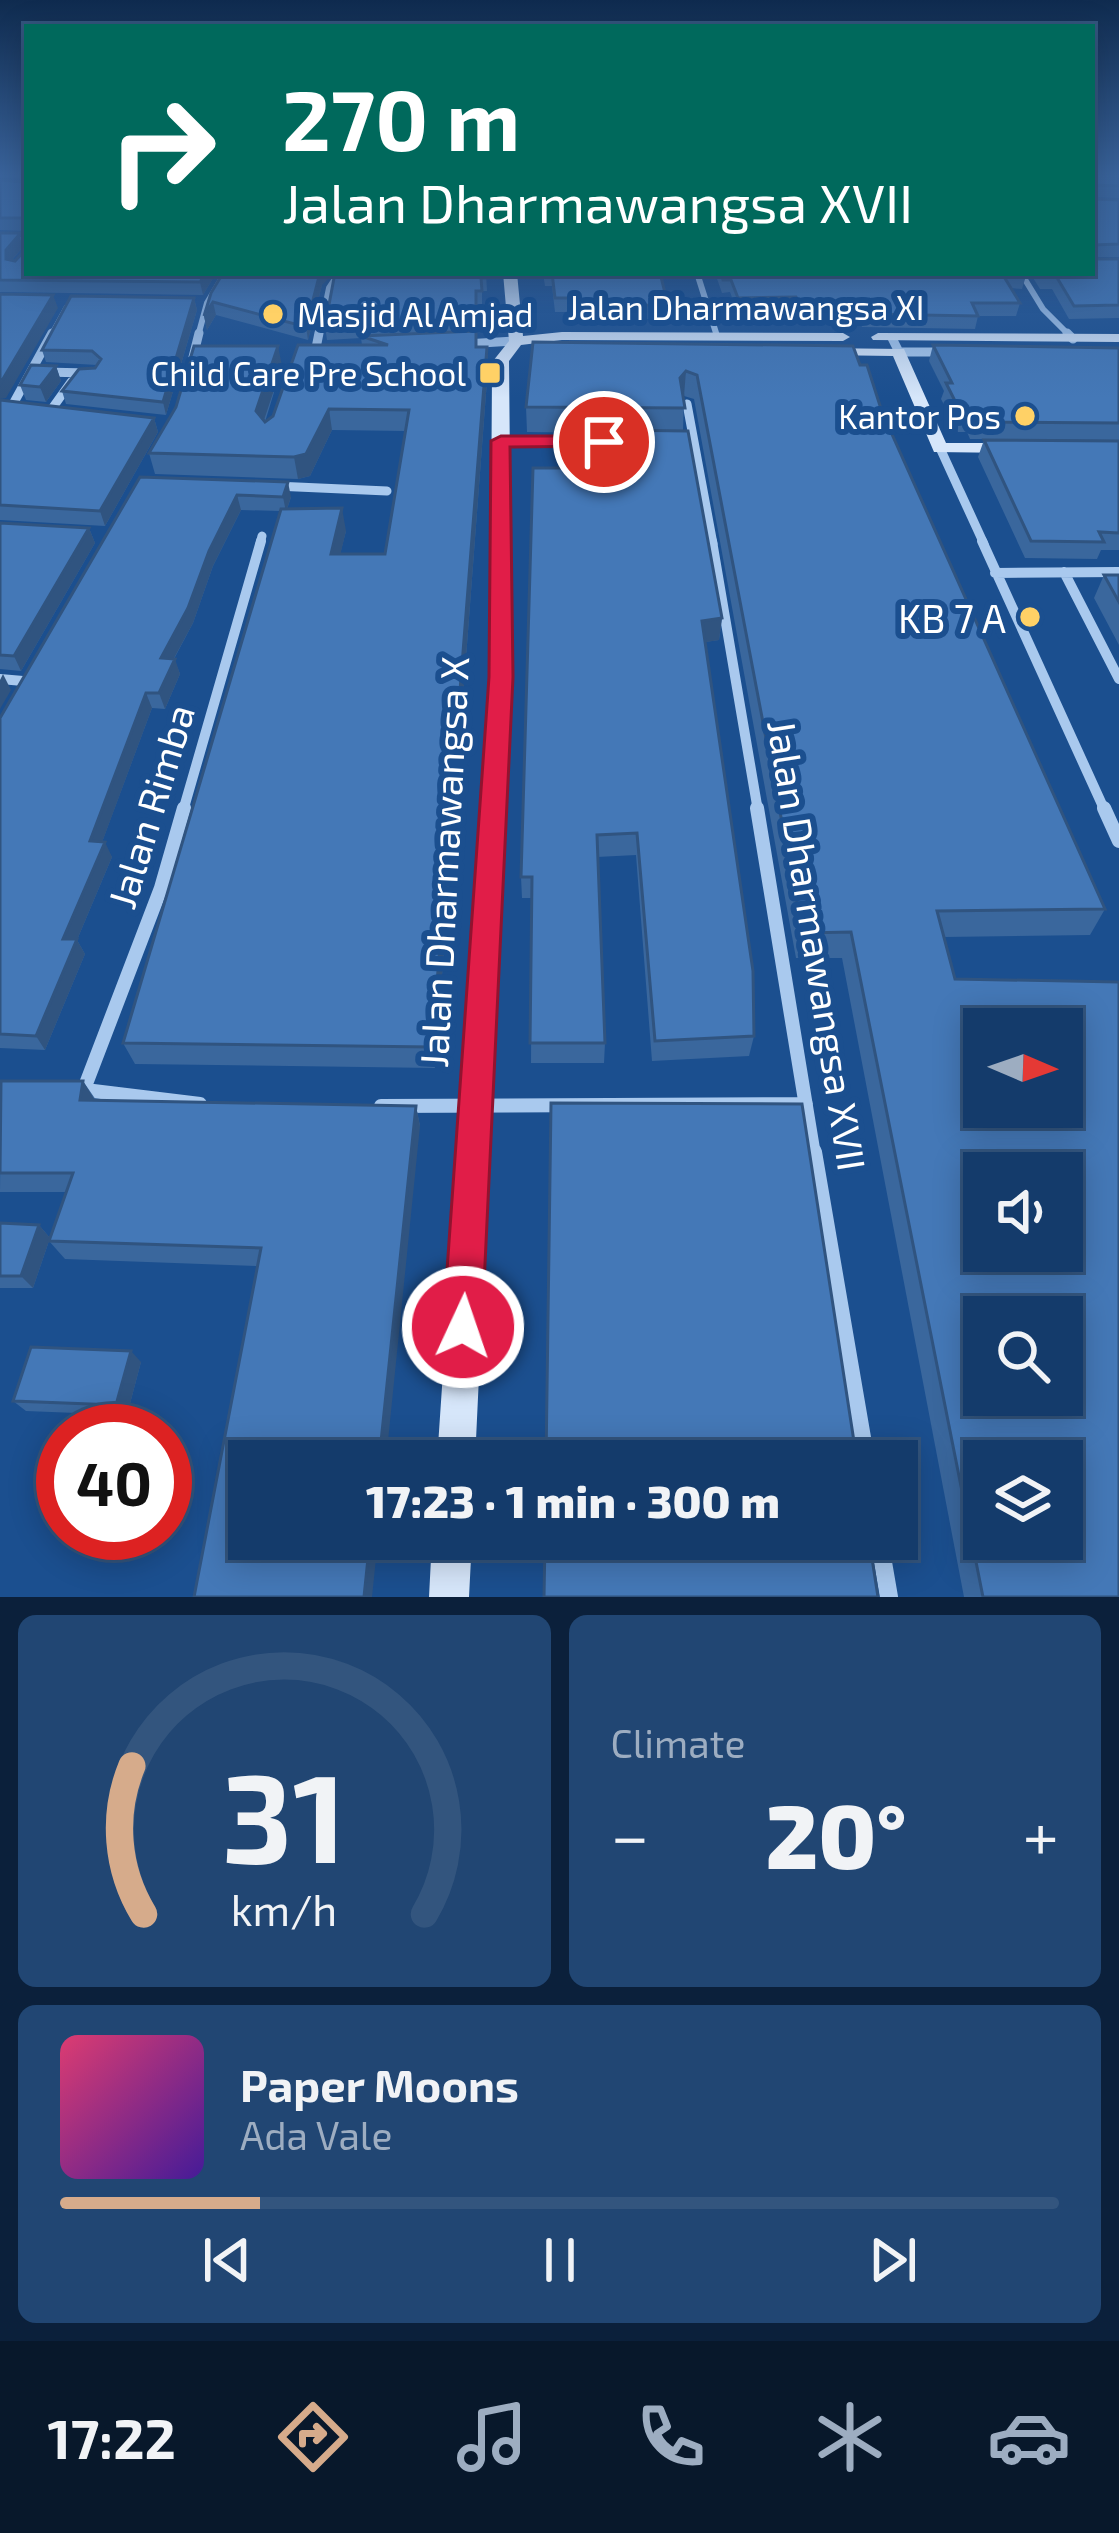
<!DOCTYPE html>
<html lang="en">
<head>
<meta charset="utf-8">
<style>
	body { margin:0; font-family:"Exo 2",sans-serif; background:#214673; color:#f1f3f6; height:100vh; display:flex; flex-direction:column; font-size:45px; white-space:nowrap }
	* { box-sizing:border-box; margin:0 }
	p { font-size:39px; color:#9dadc1 }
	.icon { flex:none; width:66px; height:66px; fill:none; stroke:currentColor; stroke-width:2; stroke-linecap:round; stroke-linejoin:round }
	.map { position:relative; height:1597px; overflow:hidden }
	.drawer { display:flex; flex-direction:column; gap:18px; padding:18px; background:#0b203b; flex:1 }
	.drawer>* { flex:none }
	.guide { position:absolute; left:24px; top:24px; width:1071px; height:252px; border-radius:0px; box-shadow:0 6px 30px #0003,0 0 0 3px #33557e; background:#00695c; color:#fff; overflow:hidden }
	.needle { width:78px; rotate:92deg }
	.controls { position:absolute; left:963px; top:1008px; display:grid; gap:24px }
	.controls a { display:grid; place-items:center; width:120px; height:120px; border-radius:0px; background:#143b6b; box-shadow:0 6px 30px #0003,0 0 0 3px #33557e; font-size:60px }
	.speed { position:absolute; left:36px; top:1404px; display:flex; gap:24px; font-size:60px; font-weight:700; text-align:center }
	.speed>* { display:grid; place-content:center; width:156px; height:156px; border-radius:50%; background:#143b6b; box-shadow:0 6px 30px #0003,0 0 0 3px #33557e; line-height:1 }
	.speed .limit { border:18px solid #d22; background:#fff; color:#111 }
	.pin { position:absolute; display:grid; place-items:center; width:102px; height:102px; color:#fff; margin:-51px; border:6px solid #fff; border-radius:50%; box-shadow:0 3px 12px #0007 }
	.me { position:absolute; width:132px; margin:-66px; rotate:3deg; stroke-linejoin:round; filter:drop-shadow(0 0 9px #0008) }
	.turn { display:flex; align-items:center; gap:42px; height:252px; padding:0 60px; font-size:54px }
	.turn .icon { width:156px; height:156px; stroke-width:2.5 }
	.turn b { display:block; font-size:84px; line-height:102px }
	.big { font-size:90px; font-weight:800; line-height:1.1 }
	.drawer .widget { flex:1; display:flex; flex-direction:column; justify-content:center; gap:18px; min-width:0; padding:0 42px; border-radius:18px; background:#214673 }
	.drawer .dial { align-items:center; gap:0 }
	.dial svg { height:312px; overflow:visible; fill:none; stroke:#33557e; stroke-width:7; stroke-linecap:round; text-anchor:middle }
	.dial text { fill:#f1f3f6; stroke:none }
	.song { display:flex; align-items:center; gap:36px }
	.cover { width:144px; height:144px; border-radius:18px; background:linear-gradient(135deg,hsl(340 70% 55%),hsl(260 70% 35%)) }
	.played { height:12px; border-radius:6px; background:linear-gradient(90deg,#d6ab8b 20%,#33557e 20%) }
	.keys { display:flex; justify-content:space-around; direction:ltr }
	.heat { display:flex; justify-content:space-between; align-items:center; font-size:66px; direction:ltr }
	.drawer .tiles { flex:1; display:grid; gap:18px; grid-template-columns:1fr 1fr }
	.widget:last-child { grid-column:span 2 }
	.trip { position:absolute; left:228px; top:1440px; width:690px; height:120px; border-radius:0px; background:#143b6b; box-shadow:0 6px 30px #0003,0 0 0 3px #33557e; font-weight:800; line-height:120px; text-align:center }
	.tabs { display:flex; height:192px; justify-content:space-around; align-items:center; background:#08182b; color:#9dadc1 }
	.tabs .icon { width:84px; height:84px }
	.tabs .selected { color:#d6ab8b }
	.tabs b { font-size:54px; color:#f1f3f6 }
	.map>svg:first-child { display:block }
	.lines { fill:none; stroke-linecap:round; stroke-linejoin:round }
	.street-far4 { stroke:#a9c9ee; stroke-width:6 }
	.street-far3 { stroke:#a9c9ee; stroke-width:9 }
	.street-far2 { stroke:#a9c9ee; stroke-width:10 }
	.street-far1 { stroke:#a9c9ee; stroke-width:14 }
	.street { stroke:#a9c9ee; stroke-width:18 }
	.secondary { fill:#d6e6fa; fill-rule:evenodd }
	.wall { fill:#3a679d; fill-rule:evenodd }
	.shaded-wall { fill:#305480 }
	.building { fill:#4478b7; stroke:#305480; stroke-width:3; fill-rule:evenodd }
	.route { fill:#e11d48; stroke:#92132f; stroke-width:3 }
	.poi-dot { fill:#ffd166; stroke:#1b4f8f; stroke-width:4.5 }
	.labels { text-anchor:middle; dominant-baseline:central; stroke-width:12; stroke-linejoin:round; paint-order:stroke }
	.far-street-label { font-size:33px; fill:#fff; stroke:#1b4f8f }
	.far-poi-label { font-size:33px; fill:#fff; stroke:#1b4f8f; text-anchor:end }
	.poi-label { font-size:39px; fill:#fff; stroke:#1b4f8f; text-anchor:end }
	.street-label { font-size:39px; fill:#fff; stroke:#1b4f8f }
</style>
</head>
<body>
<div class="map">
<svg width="1119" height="1597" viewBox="0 0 1119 1597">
	<rect width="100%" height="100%" fill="#1b4f8f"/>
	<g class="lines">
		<path class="street-far4" d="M697,273L717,336
			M1021,273L1043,309L1070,336
			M51,336L67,307
			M198,336L207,303L225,273
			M319,336L329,288L339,273"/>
		<path class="street-far3" d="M1067,333L1073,339
			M892,338L899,352H948
			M465,344L516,341
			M315,353L319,333
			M192,361L199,333
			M43,372L89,373
			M687,404L713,544
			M12,406L52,333
			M51,410L71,382
			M501,441L627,442
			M940,448L984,544
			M275,486L387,491
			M260,544L262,536"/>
		<path class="street-far2" d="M712,541L758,811
			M982,541L1105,811
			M1064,572L1119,679
			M995,573L1119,572
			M0,679L23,681
			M183,811L261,541"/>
		<path class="street-far1" d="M757,808L814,1155
			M1104,808L1119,841
			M77,1089L200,1104
			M84,1089L161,888L184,808
			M381,1106L806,1104"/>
		<path class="street" d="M813,1152L866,1461
			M879,1539L889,1597"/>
		<path class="secondary" d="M503,273H517L523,336L562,332L843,333L850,337L843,341L562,340L521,345L509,361L512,677L475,1461H437L490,677L492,373L493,361L509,341Z
			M878,333L1119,334V342L873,340L871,337Z
			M819,348L904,349L946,443H1014L1022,448L1014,453L934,452L893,356L824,355L817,351Z
			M432,1539H472L469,1597H429Z"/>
	</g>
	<path class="wall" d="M0,174H27V179L0,178Z
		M1092,174H1119V198L1092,197L1094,199L1119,200V257H1093L1095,259H1119V318L1069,319L1052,289H1040L1030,273H1092Z
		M27,179V273H216L203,295L0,292V233H24L26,231L0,230V180L23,182ZM23,247L26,248L15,261L12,260Z
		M223,273L322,285L308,340L216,315L207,330L204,316Z
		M486,273L487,291H482V304L476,305L477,347H487L488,367L435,1068L135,1064L123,1043L280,511L241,510L213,566L193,623L174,659L180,674L165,709L152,708L102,842L112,857L77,940L85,954L45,1050L0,1048V718L140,477L291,497L287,509L346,531L340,554H385L406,431L332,430L310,476L298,479L155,474L149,453L282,366L265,422L362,345L361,338L327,340L325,326Z
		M543,273H660L666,297L665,311H654V319L573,320L571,312H555L552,286H545Z
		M715,273H1024L1026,276L1022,289L1011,288L1020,303L1016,316H978L975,329L862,327L859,319L815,320L813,314H796L794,310L737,311L730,292L722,293Z
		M194,298L197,310L166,415L66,404L62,391L95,368L97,365L46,362L42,350Z
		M533,342L860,365L882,412L1105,909L1090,935L944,937L1119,1597H964L842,958H796L694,399L684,396L683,431L722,618L719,640L705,642L754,1036L749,1056L652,1061L636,855L597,857L605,1043L604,1063H531L532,898H522L521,877L612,468L611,433L527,432L526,407Z
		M933,345L1119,348V440L970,439L967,432H958L941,399L944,391L929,361Z
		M56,366L61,381L46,402L26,400L20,385Z
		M0,400L154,418L158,432L105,526L0,520Z
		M984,440L1119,441V550H1101L1097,559L1025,558L978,457Z
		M0,523L89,528L95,543L21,671L0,669Z
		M1104,575H1119V645L1094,598Z
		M1,1081H83L96,1100L416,1106L420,1126L257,1266L65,1259L49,1241L66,1192H0Z
		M0,1223L39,1225L50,1238L33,1288H0Z
		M141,1362L127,1415L26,1411L13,1401Z"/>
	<path class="shaded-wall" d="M19,235L23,247L10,262L6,259V250Z
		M206,273H216L203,295L200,282Z
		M320,273H334L322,285L308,340L306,327Z
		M53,295L58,308L6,398L0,399V384Z
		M194,298L197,310L166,415L163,402Z
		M213,302L216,315L207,330L204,316Z
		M278,346L282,366L260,432L256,411Z
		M487,347L488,367L435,1068L432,1047Z
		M56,366L61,381L46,402L40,387Z
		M686,371L684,396L678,402L680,378Z
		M329,409L332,430L310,476L298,479L294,457Z
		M154,418L158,432L105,526L100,511Z
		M288,482L291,497L286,512L283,497Z
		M237,495L241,510L213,566L193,623L166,673L161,658L209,551Z
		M342,508L346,531L335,577L331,554Z
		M89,528L95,543L21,671L14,656Z
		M722,618L719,640L700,643L702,621Z
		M175,659L180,674L165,709L159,693Z
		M3,674L11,690L0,709V680Z
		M146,693L152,708L97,856L90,841Z
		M105,842L112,857L77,940L85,954L45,1050L36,1036L63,939Z
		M83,1081L96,1102L80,1100Z
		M416,1106L420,1126L386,1461H379Z
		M39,1225L50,1238L33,1288L21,1276Z
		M131,1351L141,1362L127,1415L116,1405Z
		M370,1539H378L372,1597H364Z"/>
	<path class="building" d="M1092,174H1119V186L1093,185L1092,187Z
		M27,179V222L24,218H0V180L23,182Z
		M1092,197L1094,199L1119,200V244L1094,245L1092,247Z
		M27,230V237L19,235L6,250V259L15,261L27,248V273H206L200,282L0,280V233H24Z
		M1092,256L1095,259H1119V305L1074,306L1056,276H1044L1042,273H1092Z
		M223,273H320L306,327L213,302L204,316L211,293Z
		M337,273H486L487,278H481L482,291H476V320L325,326L334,278Z
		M552,273H660L666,297H652L655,305L573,306L571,298H555Z
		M721,273H1024L1026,276L1003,275L1020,303H972L978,316L864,314L861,306L818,307L815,301H798L796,297L738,298L731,280H723Z
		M0,294L53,295L0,384Z
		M71,296L194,298L163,402L62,391L79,369L95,368L101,359L92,351L42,350Z
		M476,331V347H487L432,1047L123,1043L281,509L342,508L331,554H385L409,410L329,409L306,454L294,457L149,453L176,407L194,346H278L256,411L265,422L273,416L298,345H388L361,336Z
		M533,342L853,346L860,365H867L882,412L1105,909L937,911L955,979L1119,982V1597H983L851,932L803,933L697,375L686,371L680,378L685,408L526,407ZM984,1029H1062V1107H984ZM984,1173H1062V1251H984ZM984,1317H1062V1395H984ZM984,1461H1062V1539H984Z
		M933,345L1119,348V423L975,422L972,415H962L946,383H952Z
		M31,365L56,366L40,387L20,385Z
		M0,400L154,418L100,511L0,505Z
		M611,430L688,431L722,618L702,621L753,971L754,1036L655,1041L637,833L597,835L605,1043H530L532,877H521L533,468H614Z
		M984,440L1119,441V533L1099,532L1104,542L1031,541Z
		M140,477L288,482L283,497L237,495L209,551L188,608L161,658L175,659L159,693H146L90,841L105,842L63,939H77L36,1036L0,1034V718Z
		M0,523L89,528L14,656L0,655Z
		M1104,575H1119V602Z
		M1,1081H83L80,1100L416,1106L379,1461H249V1539H370L364,1597H194L261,1248L49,1241L73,1173H0Z
		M551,1103L802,1104L857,1461H546Z
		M0,1223L39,1225L21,1276H0Z
		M31,1347L131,1351L116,1405L13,1401Z
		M545,1539H869L878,1597H544Z"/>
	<linearGradient id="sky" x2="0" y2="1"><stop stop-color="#0f2b4f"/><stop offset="0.44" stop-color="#39639b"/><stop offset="1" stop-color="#39639b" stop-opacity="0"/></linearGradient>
	<rect width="1119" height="398" fill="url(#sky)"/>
	<path class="route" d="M604,436L611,438V446L510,447L513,677L482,1327L477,1341L463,1346L449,1341L443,1327L489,677L491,441L501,436Z"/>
	<g class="poi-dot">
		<circle cx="273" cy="314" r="12"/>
		<rect x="478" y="361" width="24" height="24" rx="6"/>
		<circle cx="1025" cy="416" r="12"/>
		<circle cx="1030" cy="617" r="12"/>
	</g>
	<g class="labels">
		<g class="far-street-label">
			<text x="746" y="307">Jalan Dharmawangsa XI</text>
		</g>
		<g class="far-poi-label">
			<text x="297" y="314" text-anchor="start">Masjid Al Amjad</text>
			<text x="466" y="373">Child Care Pre School</text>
			<text x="1001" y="416">Kantor Pos</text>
		</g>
		<g class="poi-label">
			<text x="1006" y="617">KB 7 A</text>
		</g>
		<g class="street-label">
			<text transform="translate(150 806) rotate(-73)">Jalan Rimba</text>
			<text transform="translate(443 862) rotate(-87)">Jalan Dharmawangsa X</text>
			<text transform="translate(818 945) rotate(81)">Jalan Dharmawangsa XVII</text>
		</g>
	</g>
</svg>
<div class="controls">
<a><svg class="needle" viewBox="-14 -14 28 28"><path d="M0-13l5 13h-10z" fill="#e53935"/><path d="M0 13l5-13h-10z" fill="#9dadc1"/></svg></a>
<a><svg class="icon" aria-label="sound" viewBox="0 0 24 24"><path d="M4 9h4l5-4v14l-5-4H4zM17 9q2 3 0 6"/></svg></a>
<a><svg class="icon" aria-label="search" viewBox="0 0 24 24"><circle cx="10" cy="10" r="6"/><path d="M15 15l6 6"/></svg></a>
<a><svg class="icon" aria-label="layers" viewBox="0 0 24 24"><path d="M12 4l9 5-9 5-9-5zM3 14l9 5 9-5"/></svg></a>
</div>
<div class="speed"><div class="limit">40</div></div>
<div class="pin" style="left:604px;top:442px;background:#d93025"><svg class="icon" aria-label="arrive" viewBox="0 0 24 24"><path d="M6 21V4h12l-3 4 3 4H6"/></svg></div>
<svg class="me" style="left:463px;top:1327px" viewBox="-20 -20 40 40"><circle r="17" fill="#e11d48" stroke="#fff" stroke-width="3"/><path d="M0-11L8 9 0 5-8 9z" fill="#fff"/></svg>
<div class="trip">17:23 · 1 min · 300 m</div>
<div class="guide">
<div class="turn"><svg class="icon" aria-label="right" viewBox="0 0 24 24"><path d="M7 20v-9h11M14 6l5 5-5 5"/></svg><div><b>270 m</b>Jalan Dharmawangsa XVII</div></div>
</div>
</div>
<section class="drawer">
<div class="tiles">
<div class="widget dial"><svg viewBox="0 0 100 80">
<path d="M14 69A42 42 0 1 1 86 69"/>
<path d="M14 69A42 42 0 0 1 11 31" stroke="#d6ab8b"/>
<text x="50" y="56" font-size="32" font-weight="700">31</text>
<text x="50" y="72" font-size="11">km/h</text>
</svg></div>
<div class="widget"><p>Climate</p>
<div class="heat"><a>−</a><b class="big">20°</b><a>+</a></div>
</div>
<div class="widget">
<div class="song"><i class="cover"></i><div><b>Paper Moons</b><p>Ada Vale</p></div></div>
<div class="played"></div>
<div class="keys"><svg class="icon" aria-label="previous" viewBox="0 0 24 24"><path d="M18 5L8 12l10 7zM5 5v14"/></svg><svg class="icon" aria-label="pause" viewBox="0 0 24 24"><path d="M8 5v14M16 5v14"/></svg><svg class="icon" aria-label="next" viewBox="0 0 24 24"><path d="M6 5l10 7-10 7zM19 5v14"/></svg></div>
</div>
</div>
</section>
<nav class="tabs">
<b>17:22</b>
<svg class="icon selected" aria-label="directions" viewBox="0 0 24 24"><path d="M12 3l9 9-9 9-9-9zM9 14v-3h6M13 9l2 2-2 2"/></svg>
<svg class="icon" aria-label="music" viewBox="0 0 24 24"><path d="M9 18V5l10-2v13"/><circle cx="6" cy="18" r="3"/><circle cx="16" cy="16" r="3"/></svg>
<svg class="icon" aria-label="phone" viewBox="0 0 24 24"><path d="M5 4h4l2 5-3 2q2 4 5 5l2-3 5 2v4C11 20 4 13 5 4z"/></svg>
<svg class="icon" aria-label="climate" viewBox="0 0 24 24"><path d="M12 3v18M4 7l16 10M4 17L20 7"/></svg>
<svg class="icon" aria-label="car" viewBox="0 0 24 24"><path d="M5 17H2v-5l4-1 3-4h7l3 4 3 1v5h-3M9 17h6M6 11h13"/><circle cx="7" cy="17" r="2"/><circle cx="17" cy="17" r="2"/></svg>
</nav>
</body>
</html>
